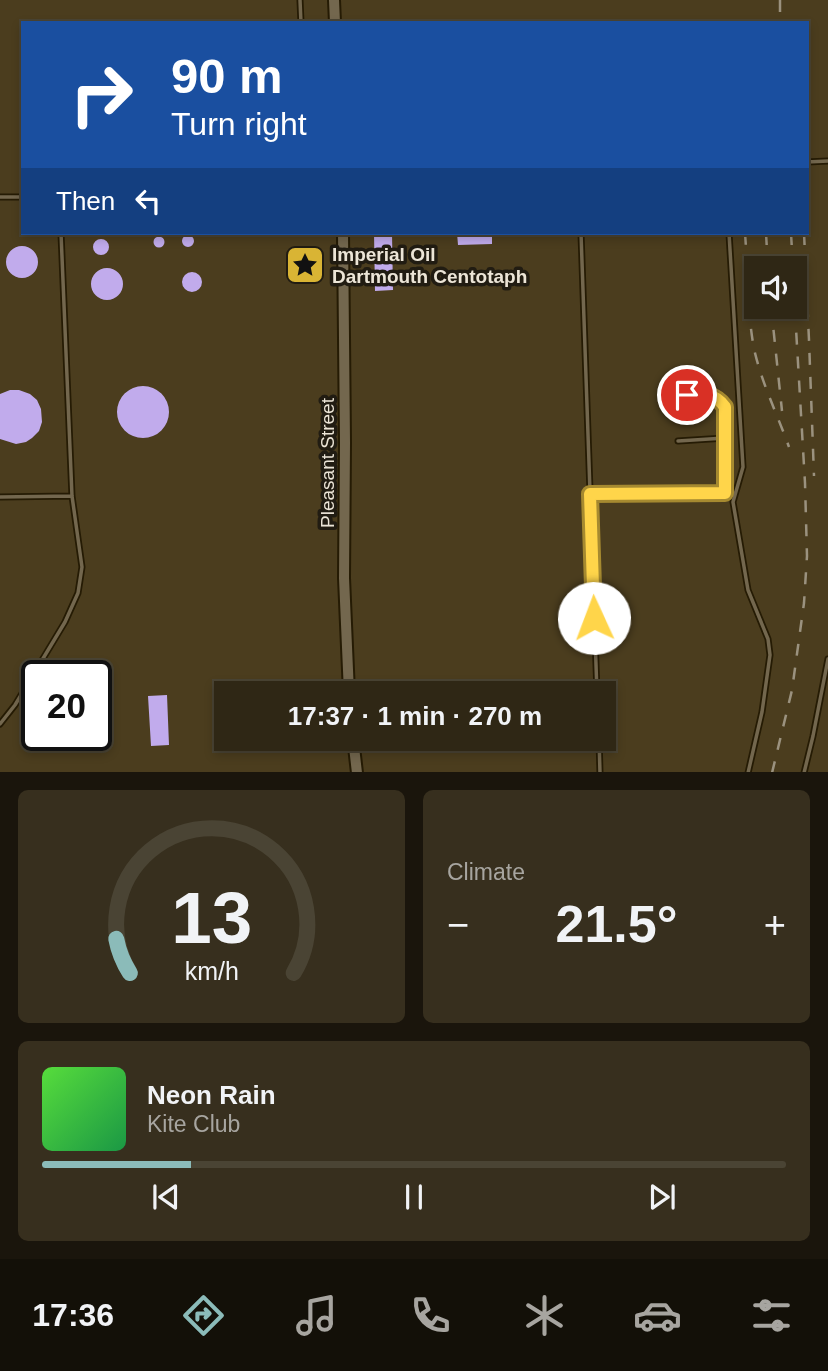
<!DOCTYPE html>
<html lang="en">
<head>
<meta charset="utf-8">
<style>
	body { margin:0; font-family:Arial,sans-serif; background:#372f1e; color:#f1f3f6; height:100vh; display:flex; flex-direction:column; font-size:26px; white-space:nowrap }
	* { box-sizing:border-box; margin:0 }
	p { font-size:23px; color:#a7a5a0 }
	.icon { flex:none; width:38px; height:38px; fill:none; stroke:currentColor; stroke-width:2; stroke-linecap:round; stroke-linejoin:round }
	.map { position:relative; height:772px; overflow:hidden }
	.drawer { display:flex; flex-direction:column; gap:18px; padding:18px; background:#1a150c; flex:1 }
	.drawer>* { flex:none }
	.guide { position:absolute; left:21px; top:21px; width:788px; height:214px; border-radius:0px; box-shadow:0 4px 10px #0003,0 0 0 2px #4a4434; background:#1a4fa0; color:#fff; overflow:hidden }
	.controls { position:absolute; left:744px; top:256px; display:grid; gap:14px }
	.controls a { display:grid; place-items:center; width:63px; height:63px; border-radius:0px; background:#2f2715; box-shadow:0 4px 10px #0003,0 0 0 2px #4a4434; font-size:35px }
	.speed { position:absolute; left:21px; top:660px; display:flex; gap:14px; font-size:35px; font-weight:700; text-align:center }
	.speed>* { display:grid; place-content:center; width:91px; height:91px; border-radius:50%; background:#2f2715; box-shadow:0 4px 10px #0003,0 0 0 2px #4a4434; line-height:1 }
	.speed .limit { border:4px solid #111; border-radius:10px; background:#fff; color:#111 }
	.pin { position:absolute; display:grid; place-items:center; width:60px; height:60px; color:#fff; margin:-30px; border:4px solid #fff; border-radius:50%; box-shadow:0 2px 7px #0007 }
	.me { position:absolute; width:77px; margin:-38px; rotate:358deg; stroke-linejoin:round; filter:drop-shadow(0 0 5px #0008) }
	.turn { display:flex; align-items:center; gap:24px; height:147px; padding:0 35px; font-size:32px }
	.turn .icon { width:91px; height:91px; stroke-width:2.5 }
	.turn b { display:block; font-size:49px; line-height:60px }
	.then { display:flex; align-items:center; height:66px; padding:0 35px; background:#0003; gap:14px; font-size:26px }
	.big { font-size:52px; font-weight:700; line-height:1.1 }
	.drawer .tile { flex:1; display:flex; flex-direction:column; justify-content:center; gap:10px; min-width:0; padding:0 24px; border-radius:10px; background:#372f1e }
	.drawer .dial { align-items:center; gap:0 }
	.dial svg { height:182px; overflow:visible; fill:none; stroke:#4a4434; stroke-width:7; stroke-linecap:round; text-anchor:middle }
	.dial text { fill:#f1f3f6; stroke:none }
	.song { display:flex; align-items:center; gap:21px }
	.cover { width:84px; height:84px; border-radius:10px; background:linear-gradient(135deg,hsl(110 70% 55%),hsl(140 70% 35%)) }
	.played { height:7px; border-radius:4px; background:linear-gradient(90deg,#8bbbb9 20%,#4a4434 20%) }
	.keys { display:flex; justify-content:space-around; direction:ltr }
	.heat { display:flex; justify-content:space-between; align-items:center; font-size:38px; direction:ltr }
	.drawer .tiles { flex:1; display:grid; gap:18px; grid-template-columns:1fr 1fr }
	.tile:last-child { grid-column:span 2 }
	.trip { position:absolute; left:214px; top:681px; width:402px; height:70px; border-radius:0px; background:#2f2715; box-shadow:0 4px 10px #0003,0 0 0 2px #4a4434; font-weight:700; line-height:70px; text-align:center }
	.menu { display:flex; height:112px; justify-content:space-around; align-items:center; background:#131008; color:#a7a5a0 }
	.menu .icon { width:49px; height:49px }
	.menu .on { color:#8bbbb9 }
	.menu b { font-size:32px; color:#f1f3f6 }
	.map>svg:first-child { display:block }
	.built { fill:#4b3d1e; fill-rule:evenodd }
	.building { fill:#c1abec }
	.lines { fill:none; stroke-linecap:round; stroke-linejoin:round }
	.lane-casing { stroke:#251b04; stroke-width:7 }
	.secondary-casing { stroke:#251b04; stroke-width:14 }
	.lane { stroke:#73674e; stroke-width:3.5 }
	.secondary { stroke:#73674e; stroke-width:10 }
	.rail { stroke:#9b927f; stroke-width:2.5; stroke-dasharray:12 12; stroke-linecap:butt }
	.route-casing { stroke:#a68a30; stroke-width:18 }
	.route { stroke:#ffd54a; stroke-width:12 }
	.labels { text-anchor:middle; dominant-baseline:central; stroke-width:7; stroke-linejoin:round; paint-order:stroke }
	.poi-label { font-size:19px; font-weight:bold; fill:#ece5d7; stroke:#211c12; text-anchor:start }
	.street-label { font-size:19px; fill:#ece5d7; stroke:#211c12 }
</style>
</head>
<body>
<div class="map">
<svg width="828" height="773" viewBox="0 0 828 773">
	<rect width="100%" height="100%" fill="#3f341c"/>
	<path class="built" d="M0,0H828V772H0ZM23,23H807V233H23ZM756,268H794V306H756ZM37,676H96V735H37ZM226,693H604V738H226Z"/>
	<path class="building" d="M374,233H392L393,290L375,291Z
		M457,233H492V244L458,245Z
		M182 241a6 6 0 1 1 12 0a6 6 0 1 1-12 0Z
		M153.5 242a5.5 5.5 0 1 1 11 0a5.5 5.5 0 1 1-11 0Z
		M93 247a8 8 0 1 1 16 0a8 8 0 1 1-16 0Z
		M6 262a16 16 0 1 1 32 0a16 16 0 1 1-32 0Z
		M91 284a16 16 0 1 1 32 0a16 16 0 1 1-32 0Z
		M182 282a10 10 0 1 1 20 0a10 10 0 1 1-20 0Z
		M117 412a26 26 0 1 1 52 0a26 26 0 1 1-52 0Z
		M10,390H19L30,394L37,400L41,409L42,422L39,431L32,438L26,442L16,444L0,439V394Z
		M167,695L169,745L151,746L148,696Z"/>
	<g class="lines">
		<defs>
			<path id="lane" d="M300,0L301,23
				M807,162L828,161
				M0,197H23
				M581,233L597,693
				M729,233L743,467L733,502L748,590L768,639L770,655L762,712L748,773
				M665,395C686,395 712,388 725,407V493
				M678,441L725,438
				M591,494L735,493
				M0,497L72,496
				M0,724L15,705L65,622L78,593L82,567L72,496L61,233
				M599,738L600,773
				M804,773L813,736L828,659"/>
			<path id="secondary" d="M334,0L335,23
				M343,233L345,443L344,578L349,693
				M353,738L357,773"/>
		</defs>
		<use href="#lane" class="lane-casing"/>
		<use href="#secondary" class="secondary-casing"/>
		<use href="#lane" class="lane"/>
		<use href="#secondary" class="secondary"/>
		<path class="rail" d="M780,0V23
			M745,233C748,271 747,317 755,353C763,386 778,416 789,447
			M766,233L768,268
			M791,233L793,268
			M804,233L809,340L814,476
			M771,306L782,411
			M772,773L792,690L804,603L807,556L805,483L794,294"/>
	</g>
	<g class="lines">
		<defs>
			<path id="route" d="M594,618L590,494L725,493V407C715,393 703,394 687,395"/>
		</defs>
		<use href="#route" class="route-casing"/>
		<use href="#route" class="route"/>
	</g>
	<defs>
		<symbol id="sight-square" viewBox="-11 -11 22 22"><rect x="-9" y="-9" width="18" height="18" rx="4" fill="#d9b434" stroke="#211c12"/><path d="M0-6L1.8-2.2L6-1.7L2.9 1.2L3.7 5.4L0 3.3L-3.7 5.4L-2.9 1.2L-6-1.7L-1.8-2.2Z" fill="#111"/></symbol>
	</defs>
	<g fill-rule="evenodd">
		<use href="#sight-square" x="283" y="243" width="44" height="44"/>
	</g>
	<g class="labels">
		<g class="poi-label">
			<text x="332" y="254">Imperial Oil<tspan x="332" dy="22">Dartmouth Centotaph</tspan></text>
		</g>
		<g class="street-label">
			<text transform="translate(327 463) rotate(-90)">Pleasant Street</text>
		</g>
	</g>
</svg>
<div class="controls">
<a><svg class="icon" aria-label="sound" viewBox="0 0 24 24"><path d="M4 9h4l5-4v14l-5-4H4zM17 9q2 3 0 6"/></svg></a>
</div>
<div class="speed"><div class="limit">20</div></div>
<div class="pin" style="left:687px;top:395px;background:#d93025"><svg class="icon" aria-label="arrive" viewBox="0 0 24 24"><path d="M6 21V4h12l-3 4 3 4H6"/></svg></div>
<svg class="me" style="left:594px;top:618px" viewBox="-20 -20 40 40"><circle r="19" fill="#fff"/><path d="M0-13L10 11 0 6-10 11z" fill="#ffd54a"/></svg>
<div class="trip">17:37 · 1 min · 270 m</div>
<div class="guide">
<div class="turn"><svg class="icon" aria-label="right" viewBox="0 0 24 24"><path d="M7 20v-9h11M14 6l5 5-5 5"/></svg><div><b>90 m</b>Turn right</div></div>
<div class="then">Then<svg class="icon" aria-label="left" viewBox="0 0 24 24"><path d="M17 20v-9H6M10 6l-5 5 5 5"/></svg></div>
</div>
</div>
<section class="drawer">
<div class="tiles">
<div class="tile dial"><svg viewBox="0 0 100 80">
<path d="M14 69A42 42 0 1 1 86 69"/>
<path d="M14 69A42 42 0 0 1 8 54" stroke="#8bbbb9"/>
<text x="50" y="56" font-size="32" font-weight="700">13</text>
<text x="50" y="72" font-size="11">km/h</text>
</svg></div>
<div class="tile"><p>Climate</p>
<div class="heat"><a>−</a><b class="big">21.5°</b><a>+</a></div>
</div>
<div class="tile">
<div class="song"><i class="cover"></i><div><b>Neon Rain</b><p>Kite Club</p></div></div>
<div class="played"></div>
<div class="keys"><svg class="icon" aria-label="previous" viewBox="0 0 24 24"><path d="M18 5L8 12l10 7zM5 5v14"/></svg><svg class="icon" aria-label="pause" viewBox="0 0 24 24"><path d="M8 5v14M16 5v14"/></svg><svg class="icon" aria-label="next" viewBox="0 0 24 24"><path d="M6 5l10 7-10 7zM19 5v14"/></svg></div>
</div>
</div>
</section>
<nav class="menu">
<b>17:36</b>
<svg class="icon on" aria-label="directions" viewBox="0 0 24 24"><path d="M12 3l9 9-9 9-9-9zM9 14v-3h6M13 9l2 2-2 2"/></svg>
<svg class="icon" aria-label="music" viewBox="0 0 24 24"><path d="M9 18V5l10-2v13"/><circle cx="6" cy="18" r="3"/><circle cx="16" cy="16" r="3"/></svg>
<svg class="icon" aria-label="phone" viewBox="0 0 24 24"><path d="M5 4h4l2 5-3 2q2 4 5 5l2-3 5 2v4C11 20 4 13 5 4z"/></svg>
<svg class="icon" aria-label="climate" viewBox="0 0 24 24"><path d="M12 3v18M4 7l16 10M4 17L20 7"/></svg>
<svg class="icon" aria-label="car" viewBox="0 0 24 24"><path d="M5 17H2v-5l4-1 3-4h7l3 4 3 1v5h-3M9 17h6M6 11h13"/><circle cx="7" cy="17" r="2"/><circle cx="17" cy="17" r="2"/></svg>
<svg class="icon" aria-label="filters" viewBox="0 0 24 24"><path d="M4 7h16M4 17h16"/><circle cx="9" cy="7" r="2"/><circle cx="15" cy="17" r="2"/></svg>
</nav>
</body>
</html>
